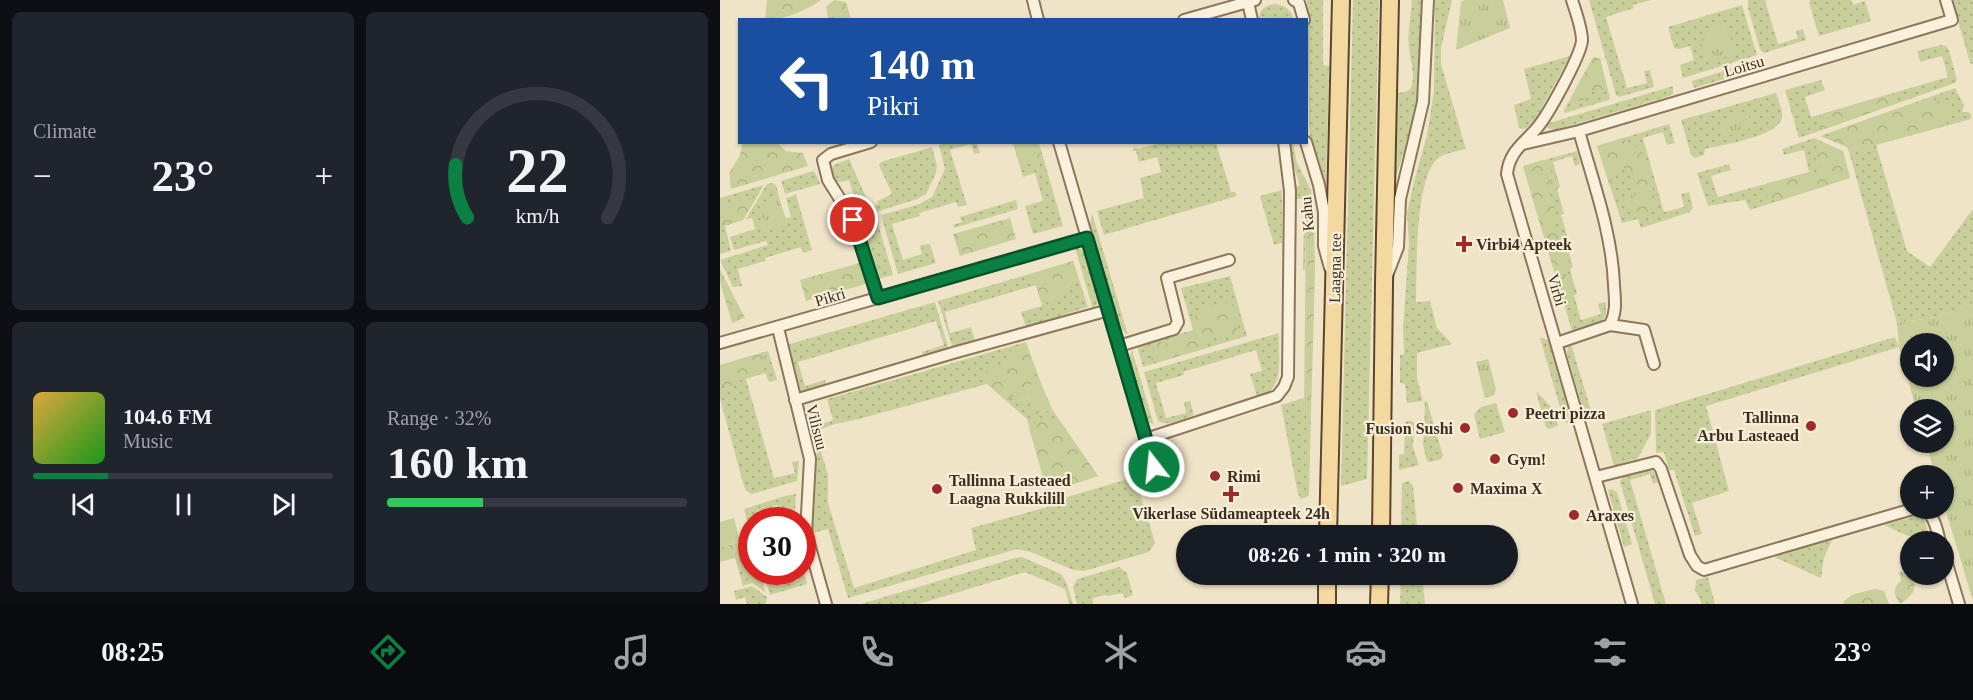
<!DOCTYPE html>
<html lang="en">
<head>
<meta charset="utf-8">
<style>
	body { margin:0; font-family:"Times New Roman",serif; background:#20242c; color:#f1f3f6; height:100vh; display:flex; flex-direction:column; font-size:22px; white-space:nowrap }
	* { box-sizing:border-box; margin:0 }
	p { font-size:20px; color:#9ea1a6 }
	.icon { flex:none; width:33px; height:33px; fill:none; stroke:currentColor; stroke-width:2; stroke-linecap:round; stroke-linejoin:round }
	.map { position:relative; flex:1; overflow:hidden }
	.panel { display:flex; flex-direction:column; gap:12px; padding:12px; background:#0d0f14; width:720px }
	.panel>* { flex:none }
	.guide { position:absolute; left:18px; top:18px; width:570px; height:126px; border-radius:0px; box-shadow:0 2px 4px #0004; background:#1a4fa0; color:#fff; overflow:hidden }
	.controls { position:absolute; left:1180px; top:333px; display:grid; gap:12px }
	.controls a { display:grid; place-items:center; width:54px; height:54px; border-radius:50%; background:#171b24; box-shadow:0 2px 4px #0004; font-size:30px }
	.speed { position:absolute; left:18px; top:507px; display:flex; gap:12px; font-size:30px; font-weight:700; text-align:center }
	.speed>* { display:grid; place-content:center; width:78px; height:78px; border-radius:50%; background:#171b24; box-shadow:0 2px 4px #0004; line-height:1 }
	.speed .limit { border:9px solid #d22; background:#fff; color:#111 }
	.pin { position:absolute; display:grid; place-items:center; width:51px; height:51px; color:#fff; margin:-26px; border:3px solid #fff; border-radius:50%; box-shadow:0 2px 6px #0007 }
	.me { position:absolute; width:66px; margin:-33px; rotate:344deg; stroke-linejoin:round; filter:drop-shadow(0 0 4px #0008) }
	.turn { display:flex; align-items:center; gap:21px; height:126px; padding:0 30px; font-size:27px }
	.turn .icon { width:78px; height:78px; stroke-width:2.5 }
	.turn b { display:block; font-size:42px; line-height:51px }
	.big { font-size:45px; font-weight:800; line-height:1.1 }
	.panel .tile { flex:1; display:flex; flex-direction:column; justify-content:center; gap:9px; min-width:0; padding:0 21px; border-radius:9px; background:#20242c }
	.panel .dial { align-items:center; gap:0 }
	.dial svg { height:156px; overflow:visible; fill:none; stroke:#363941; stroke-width:7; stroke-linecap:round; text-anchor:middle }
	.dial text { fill:#f1f3f6; stroke:none }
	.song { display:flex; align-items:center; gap:18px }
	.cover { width:72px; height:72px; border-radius:9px; background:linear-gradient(135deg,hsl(40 70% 55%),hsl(120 70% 35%)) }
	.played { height:6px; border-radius:3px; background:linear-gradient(90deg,#0b8043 25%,#363941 25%) }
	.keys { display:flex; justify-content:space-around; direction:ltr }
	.heat { display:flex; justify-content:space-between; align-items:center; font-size:33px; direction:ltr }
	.charge { height:9px; border-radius:4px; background:linear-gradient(90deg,#34c759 32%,#363941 0) }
	.panel .tiles { flex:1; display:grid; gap:12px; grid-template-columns:repeat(2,1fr) }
	.trip { position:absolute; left:456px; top:525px; width:342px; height:60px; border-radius:30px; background:#171b24; box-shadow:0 2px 4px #0004; font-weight:800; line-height:60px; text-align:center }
	.tab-bar { display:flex; height:96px; justify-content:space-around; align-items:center; background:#090b0e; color:#9ea1a6 }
	.tab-bar .icon { width:42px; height:42px }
	.tab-bar .active { color:#0b8043 }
	.tab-bar b { font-size:27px; color:#f1f3f6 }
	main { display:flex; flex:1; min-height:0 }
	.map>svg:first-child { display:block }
	.grass { fill:url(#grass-dots) }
	.forest { fill:url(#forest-crowns) }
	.park { fill:url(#park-tufts); fill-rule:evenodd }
	.pitch { fill:#c9cf9b }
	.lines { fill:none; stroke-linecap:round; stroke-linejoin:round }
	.street-casing { stroke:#8d765c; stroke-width:14 }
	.primary-casing { stroke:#5b4430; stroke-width:20 }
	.street { stroke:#faf1dc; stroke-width:10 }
	.primary { stroke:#f3d9a0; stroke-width:16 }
	.route-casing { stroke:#07532c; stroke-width:15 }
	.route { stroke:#0b8043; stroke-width:10 }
	.poi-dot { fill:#9e2a2b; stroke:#f7eed8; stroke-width:2 }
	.labels { text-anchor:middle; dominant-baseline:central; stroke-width:4.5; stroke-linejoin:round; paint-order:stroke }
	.street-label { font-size:16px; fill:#3d2e20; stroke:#f7eed8 }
	.poi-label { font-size:16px; font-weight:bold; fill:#3d2e20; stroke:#f7eed8; text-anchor:start }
</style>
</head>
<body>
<main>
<section class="panel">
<div class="tiles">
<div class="tile"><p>Climate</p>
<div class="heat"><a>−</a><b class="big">23°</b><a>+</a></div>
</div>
<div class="tile dial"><svg viewBox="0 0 100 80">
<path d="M14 69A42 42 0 1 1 86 69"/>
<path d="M14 69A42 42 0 0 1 8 42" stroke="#0b8043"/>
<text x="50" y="56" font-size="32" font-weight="700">22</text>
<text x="50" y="72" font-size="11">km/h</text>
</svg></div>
<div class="tile">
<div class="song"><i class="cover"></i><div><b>104.6 FM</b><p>Music</p></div></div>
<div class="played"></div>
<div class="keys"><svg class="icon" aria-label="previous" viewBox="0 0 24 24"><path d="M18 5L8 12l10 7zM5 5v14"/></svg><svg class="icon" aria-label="pause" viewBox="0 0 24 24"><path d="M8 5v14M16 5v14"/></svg><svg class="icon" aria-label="next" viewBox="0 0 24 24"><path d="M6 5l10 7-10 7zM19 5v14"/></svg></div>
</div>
<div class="tile"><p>Range · 32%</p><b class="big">160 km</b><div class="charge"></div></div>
</div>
</section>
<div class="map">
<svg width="1253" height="604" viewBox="0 0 1253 604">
	<defs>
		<pattern id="grass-dots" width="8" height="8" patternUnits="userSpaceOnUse" patternTransform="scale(1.5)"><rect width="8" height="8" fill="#c9cf9b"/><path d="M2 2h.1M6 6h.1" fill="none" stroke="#aeb285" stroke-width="1.8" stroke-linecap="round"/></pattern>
		<pattern id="forest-crowns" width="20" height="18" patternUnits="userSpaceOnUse" patternTransform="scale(1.5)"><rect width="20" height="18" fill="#c9cf9b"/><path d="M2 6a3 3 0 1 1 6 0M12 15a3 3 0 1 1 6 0" fill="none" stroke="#aeb285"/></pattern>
		<pattern id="park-tufts" width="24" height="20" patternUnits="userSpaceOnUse" patternTransform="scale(1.5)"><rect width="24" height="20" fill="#c9cf9b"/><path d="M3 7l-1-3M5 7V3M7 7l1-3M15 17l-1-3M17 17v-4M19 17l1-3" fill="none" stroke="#aeb285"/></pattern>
	</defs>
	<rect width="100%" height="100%" fill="#f0e4c8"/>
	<path class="grass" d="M587,0H603V65L609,66L606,184C596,166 592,148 589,127Z
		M633,0H659L647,479L621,486Z
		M692,0H702L697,105L687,144L676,176L678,93C683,92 689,92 691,87C696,75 690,60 689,48C687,33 691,16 692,0Z
		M715,0H732L721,48V64L746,149C738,151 727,153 720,157C694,172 697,273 696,302L710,301L717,328L732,344L697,353V378L703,401L687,403L685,384L680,383V355L684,354L683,328L689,244L687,213L694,182L707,135L714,91Z
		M869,0H931L913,5L914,8L886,17L907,88L927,83L924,71L930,70L934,87L899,97L896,95Z
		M1028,0H1045L1058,44L1078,38L1076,31L1083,29L1086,40L1044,53L1040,50L1028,8Z
		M1090,0H1131L1133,5L1145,1L1151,21L1099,36L1089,3Z
		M1232,0H1253V64L1250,63Z
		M555,4C567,6 570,10 574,19H539C539,9 546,5 555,4Z
		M1022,5L1037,55L963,78L960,65L974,60L970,46L959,49L954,48L948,27Z
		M1221,45L1226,46L1229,50L1237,80L1235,83L1079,138L1065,90L1101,80L1105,90L1085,97L1091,117L1228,77L1222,56L1200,62L1197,51Z
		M850,56L814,122L805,129L799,128L794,105L811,99L804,69Z
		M875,57L880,59L890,98L889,100L845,113L844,110L872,59Z
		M1039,60L1041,68L974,88L972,81Z
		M953,86V94L950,96L835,130L827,128L826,124Z
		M1235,88L1244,105L1242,112H1248L1251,114V119L1156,145L1187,251L1210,267L1253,209V303L1217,317L1177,323L1129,152L1127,147L1100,136Z
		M1056,93C1058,100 1065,113 1061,121C1050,138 1004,144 985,149L984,155L975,158L971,155L961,120Z
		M949,124L955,143L947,145L943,132L923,138L944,212L964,207L961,194L969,192L973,208L970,212L921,228L918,219L902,223L877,146Z
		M1094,138L1123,151L1130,178L1030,210L1025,200L988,206L977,173L1009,164L1011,170L991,176L998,197L1089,172L1084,150L1064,155L1062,149Z
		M227,142L257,143L260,153L254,154L251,144L230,150L247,205L238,207L236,202L199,213L200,216L172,224L183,260L202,254L200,245L210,244L216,263L178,274L161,215L197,205L212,197L225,169L219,145Z
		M293,143H319L343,226L313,234L305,206L323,201L315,173L303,177Z
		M440,143H496L511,192H515L517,196L384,235L377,211L424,198L420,178L441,172L437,157L419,162L416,151H413V149L416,147L418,149Z
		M569,143H573L577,163L591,190L594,204V222H591L586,214L585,270H583L584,204L583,199H576L575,187L580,185L570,155Z
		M212,147L217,166L216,173L206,194L197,199L156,212L152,211L151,207L158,204L157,201L172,194L159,165L161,162Z
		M857,151L860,164L855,166L852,156L833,162L840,187L837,189L844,214L841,215L849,241L846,242L853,267L850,269L857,294L854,295L861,320L881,314L878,304L886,302V315L882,321L852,331L803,166Z
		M129,159L149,204L147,205L150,213L140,216L129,180L115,183L110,171L114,165Z
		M93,171L96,174L100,184L65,194L61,181Z
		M52,183L56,185L59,197L39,204L65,216L66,218L71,217L66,198L76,195L92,250L83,253L81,247L45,258V261L18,269L22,286L13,287L0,260L48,245L46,241L14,250L10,237L35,229L32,218L26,219L47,184Z
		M44,185L23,220L5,226L11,251L0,254V198Z
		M562,190V243L554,245L540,196Z
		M296,200L298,209L234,228L233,225L242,222L240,217Z
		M372,213L408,335L402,330L399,325L370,224Z
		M156,217L173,275L158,279L142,221Z
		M355,248L361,249L365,254L378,299L377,305L373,309Z
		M353,261L368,307L306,327L301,312L322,306L316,285L225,312L230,333L251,327L255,342L233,349L218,301Z
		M510,276L527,336L423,367L417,346L473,330L461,288Z
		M215,302L229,350L204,358L202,352L224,345L216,321L78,362L85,386L105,380L107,385L81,392L77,388L66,345Z
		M559,333C558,359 566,388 538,399L530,374L542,371L536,350L463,372L464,375L436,383L446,418L466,413L464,402L470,401L474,415C463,419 449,427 438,421L424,372Z
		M1175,337L1179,347L986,406L1009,491L972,503L982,534L975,536L954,470H949L944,452L936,453L935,410Z
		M820,338H824L829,341L854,422L848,424L844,421Z
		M306,342L321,383L300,392L302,401L309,399L316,415L332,409L378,476L348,486L345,477L324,480L307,419L267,384L135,420L115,424L99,430L90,428C87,419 82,413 91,407L97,409L100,416L93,418L96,426L113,420L107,399Z
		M851,344L873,417L866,419L847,353L848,346Z
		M412,350L434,425L427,421L410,361L409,358Z
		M48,351L57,380L49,382L45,373L26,379L54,478L75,473L72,462L79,461L77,481L32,494L26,491L23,483L0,399V365Z
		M816,391L835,411L838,426L830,429L826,428Z
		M584,398V409L591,414L589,496L581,499L578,494L561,405Z
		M707,401L723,456L721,459L711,462L707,461L703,445L705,407L704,402Z
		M776,403L785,432L760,439L754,414L761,407Z
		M931,410V434L918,458L894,466L882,424Z
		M687,421H692L694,423L693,447L699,465L679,470V455L684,454L685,423Z
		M98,441L108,475V503L134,588L256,550L251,528L331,506L330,502L415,477L435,543L429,552L364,571L353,570L311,552L297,549L128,598L108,529L92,533L97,457L95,443Z
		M929,470L934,472L938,482L933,484L930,474L910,480L946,604H935L900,482L903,477Z
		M689,481L693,486L698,535H681L682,483Z
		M891,489L897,492L912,544L904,547L888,490Z
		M76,494L75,511L60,515L57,505L37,511L39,520H32L31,534L24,509L65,496Z
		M1196,516L1204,519L1211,541H1199L1164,525Z
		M29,539L31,547L32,572H39L46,593L32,583L23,586L15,558L0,562V548Z
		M1112,540L1104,558L1101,578L1054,557Z
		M302,557L341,574L347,584L353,604H349L345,589L305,572L199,604H141L295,558Z
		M399,567L407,573L413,595L405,598L402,593L388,596L385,595L373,598V604H357L353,587L357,579Z
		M83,568L87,584L50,595L43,572H54L59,586L79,580L77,572H82Z
		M681,575H702L705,604H680Z
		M988,577L995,604H982L975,590L976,580Z
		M32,586L47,597L46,604H27L25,597L16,600L14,591Z"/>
	<path class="forest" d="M47,0H101C84,12 65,19 45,20Z
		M114,0L126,2L131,19H108L106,7Z
		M875,57L880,59L886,84L883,89L872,91V96L863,100L853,102L851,98L872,59Z
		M1167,95L1177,98L1175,104L1102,130L1097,125L1102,114Z
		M1203,100L1225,102L1231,113L1226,125L1129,152L1127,147L1111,140L1112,132Z
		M902,138C907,142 914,145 919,149C933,161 931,188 936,205L931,214L912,215L906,209L908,196L916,195L908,169L900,167L894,175L890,187L877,146Z
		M1099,141L1123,151L1130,178L1059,201L1044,194L1048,183L1090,172L1097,174L1103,167L1095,162Z
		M23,143H57L66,151L83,153L88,166L11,189L9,173L20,155Z
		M293,143C312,142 317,137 323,157L313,162L300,165Z
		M823,160L833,174L829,192L837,216L835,229L849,260L846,275L853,290L850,302L842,299L803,166Z
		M35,195L37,197L23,220L0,226V204L9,202L16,203L28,196Z
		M586,212L591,222H594L595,271L591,414L584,409Z
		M290,218L296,239L240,256L233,234Z
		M353,261L359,280L352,288H343L335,302L320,298L316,285L312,281L320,271Z
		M139,263L146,284L86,301L80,280Z
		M0,269L25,318L12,323L0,282Z
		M509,302L519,308V325L516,332L503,338L488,336L484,349L445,360H432L429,351L439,342L449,344C455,337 466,336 475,331V316L489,306Z
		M298,346L306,350L315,373L312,384L286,401L260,376L271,368L285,364L286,354Z
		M44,352V371L26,377L10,387L0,386V365Z
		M319,419L339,420L378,476L355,483L345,477L324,480L309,428Z
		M29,539L31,547V558L8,555L0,559V548Z
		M1191,570C1196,588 1198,592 1180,604C1174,595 1172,588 1181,581L1179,572Z
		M1155,589L1164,591L1169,604H1123C1128,593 1144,592 1155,589Z"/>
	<path class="park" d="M745,0H783L790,28L736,50L741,2Z
		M1007,23L1016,54L986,62L981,43L988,29Z
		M1028,112L1032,128L1004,137L999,120Z
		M59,197L68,226L50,230L49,226L36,229L34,224L44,221L39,204Z
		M1253,303V601L1224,505V476L1215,475L1206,443L1224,442V410L1196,409L1179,347L1177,323L1217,317ZM1191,344H1224V376H1191Z
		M768,359L776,389L774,395L765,398L756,362Z
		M321,383L332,409L316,415L309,399L302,401L299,392Z"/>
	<path class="pitch" d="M14,518L20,541L0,548V522Z"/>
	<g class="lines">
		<defs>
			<path id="street" d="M313,0L318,20
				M574,0L579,3L584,20
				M852,0C856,13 862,28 862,41C860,57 828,115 817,128C803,144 789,152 787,174L912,604
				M528,2L532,20
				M464,20L535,0
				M859,131C873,182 892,232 894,285C895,301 897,311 890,325
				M151,142L111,154L103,160L108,180L133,220L158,298
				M339,142L434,467
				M586,142L599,185L604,212V246L610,268
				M803,144L859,131L1232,20L1226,0
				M668,273L678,247L680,199L703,102L708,0
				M58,328L90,459L86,533L106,604
				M0,343L367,238
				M837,343L890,325L924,330L934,364
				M399,346L454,329L458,322L447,278L509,260
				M75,400L233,353L389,310
				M426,439L557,396L564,387L568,377L570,191L564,142
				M876,477L936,462L941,469L970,555L977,566L984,570L1196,508
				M1201,508C1214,512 1217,530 1220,542
				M1224,554L1239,604"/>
			<path id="primary" d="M608,536L621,0
				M661,536L664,284L670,0
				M607,604V574
				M659,604L660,574"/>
		</defs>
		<use href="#street" class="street-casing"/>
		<use href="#primary" class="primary-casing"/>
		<use href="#street" class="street"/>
		<use href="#primary" class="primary"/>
	</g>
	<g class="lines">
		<defs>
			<path id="route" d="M133,220L158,298L367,238L434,467"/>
		</defs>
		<use href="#route" class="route-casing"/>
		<use href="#route" class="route"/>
	</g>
	<g class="poi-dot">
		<path d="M741 235h6v6h6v6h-6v6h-6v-6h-6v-6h6z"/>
		<circle cx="793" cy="413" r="6"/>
		<circle cx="1091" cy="426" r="6"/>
		<circle cx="745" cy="428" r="6"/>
		<circle cx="775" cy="459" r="6"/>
		<circle cx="495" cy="476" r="6"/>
		<circle cx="738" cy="488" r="6"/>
		<circle cx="217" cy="489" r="6"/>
		<path d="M508 485h6v6h6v6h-6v6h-6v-6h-6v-6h6z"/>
		<circle cx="854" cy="515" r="6"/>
	</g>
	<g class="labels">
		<g class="street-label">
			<text transform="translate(1024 66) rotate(-16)">Loitsu</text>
			<text transform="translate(587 214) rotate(-95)">Kahu</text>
			<text transform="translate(615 268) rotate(-89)">Laagna tee</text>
			<text transform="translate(837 290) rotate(74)">Virbi</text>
			<text transform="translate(110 297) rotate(-17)">Pikri</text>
			<text transform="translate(97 427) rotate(76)">Vilisuu</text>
		</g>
		<g class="poi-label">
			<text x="756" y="244">Virbi4 Apteek</text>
			<text x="805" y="413">Peetri pizza</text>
			<text x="1079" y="417" text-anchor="end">Tallinna<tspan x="1079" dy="18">Arbu Lasteaed</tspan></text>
			<text x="733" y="428" text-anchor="end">Fusion Sushi</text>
			<text x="787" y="459">Gym!</text>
			<text x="507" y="476">Rimi</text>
			<text x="229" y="480">Tallinna Lasteaed<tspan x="229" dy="18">Laagna Rukkilill</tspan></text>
			<text x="750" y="488">Maxima X</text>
			<text x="511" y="513" text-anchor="middle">Vikerlase Südameapteek 24h</text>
			<text x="866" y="515">Araxes</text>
		</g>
	</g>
</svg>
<div class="controls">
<a><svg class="icon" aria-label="sound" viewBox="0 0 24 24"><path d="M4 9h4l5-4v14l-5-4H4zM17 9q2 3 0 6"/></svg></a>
<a><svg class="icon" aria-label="layers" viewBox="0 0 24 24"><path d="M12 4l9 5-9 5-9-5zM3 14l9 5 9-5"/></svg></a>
<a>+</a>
<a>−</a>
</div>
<div class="speed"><div class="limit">30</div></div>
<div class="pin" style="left:133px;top:220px;background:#d93025"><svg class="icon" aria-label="arrive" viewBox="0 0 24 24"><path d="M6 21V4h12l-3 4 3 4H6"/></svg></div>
<svg class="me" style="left:434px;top:467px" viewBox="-20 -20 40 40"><circle r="17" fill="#0b8043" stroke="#fff" stroke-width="3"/><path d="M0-11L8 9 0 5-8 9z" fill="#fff"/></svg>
<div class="trip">08:26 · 1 min · 320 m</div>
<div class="guide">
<div class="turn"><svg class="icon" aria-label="left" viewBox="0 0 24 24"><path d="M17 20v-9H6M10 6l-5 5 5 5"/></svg><div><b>140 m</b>Pikri</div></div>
</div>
</div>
</main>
<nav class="tab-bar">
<b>08:25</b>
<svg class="icon active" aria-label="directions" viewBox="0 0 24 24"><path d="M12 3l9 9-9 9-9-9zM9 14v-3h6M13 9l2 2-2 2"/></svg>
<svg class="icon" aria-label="music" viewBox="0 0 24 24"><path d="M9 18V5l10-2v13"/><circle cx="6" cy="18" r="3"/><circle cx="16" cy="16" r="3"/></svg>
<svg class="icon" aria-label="phone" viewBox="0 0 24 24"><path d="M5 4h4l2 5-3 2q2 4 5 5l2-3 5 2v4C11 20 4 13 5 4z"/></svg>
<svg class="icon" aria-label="climate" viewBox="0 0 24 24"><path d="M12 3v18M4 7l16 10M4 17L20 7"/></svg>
<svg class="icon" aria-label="car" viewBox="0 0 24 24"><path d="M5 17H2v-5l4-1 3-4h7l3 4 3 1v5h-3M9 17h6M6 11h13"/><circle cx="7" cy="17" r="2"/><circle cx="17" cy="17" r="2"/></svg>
<svg class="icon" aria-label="filters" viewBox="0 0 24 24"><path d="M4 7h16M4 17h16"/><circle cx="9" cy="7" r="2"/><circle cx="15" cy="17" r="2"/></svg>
<b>23°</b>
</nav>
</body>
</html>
